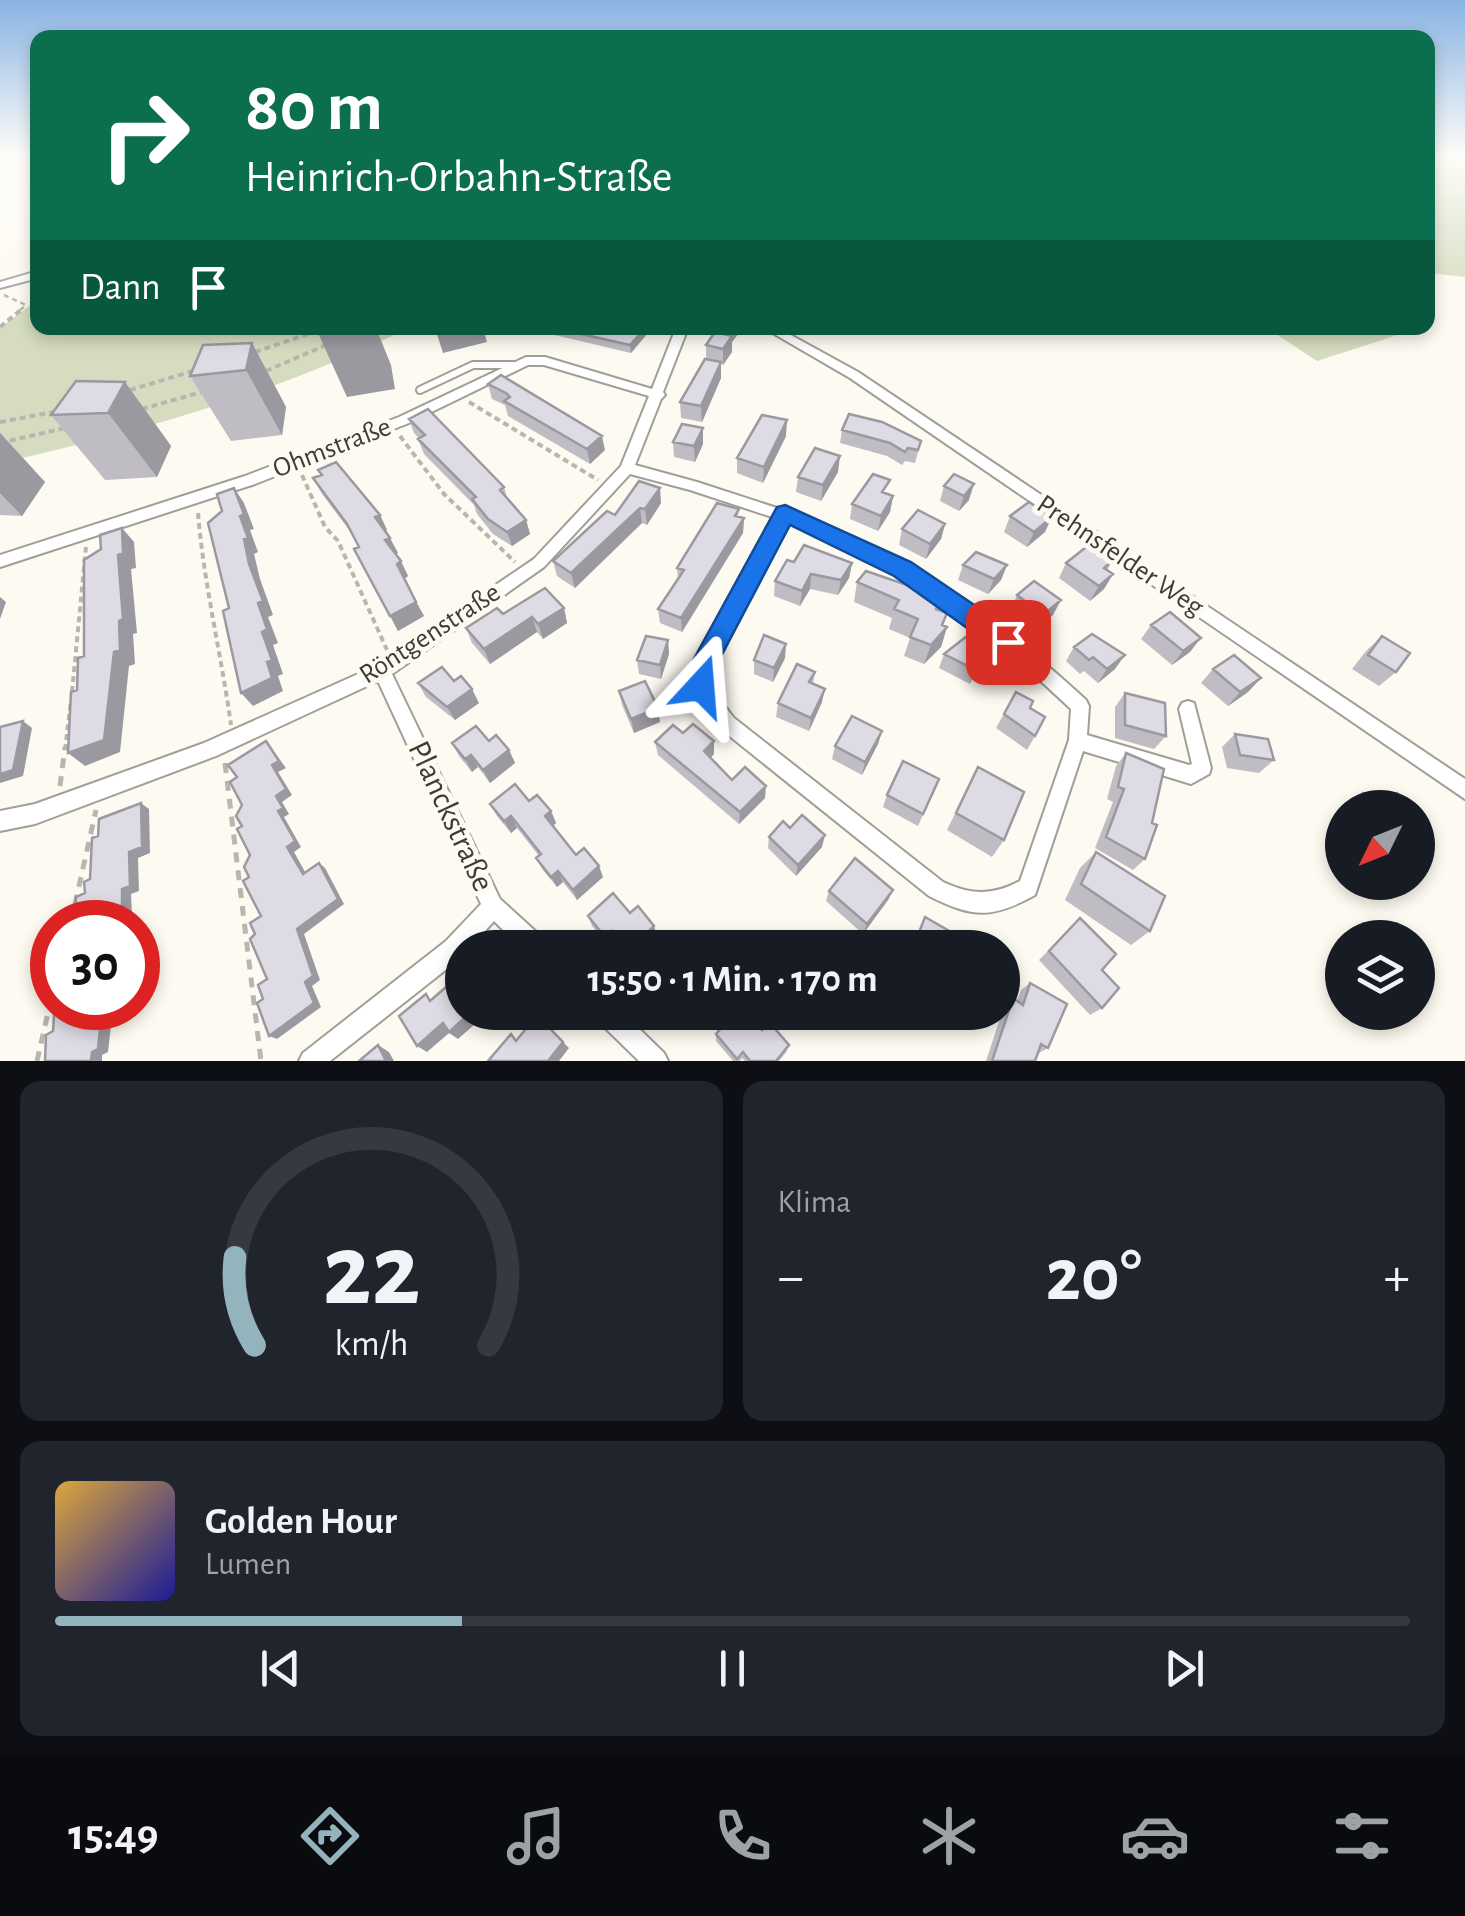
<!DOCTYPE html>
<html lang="de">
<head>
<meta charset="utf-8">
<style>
	body { margin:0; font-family:"Alegreya Sans",sans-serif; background:#20242c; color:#f1f3f6; height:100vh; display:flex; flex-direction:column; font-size:38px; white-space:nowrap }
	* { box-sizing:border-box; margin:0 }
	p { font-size:32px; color:#9ea1a6 }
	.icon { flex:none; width:55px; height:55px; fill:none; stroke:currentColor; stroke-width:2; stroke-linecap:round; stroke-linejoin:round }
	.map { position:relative; height:1061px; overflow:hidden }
	.sheet { display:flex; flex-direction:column; gap:20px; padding:20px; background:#0d0f14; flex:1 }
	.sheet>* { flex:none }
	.guide { position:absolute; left:30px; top:30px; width:1405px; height:305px; border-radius:20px; box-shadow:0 5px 15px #0003; background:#0b6e4f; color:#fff; overflow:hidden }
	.needle { width:65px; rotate:227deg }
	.tools { position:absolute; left:1325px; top:790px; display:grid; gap:20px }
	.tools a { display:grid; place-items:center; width:110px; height:110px; border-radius:50%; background:#171b24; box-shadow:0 5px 15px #0003; font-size:50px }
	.speed { position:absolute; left:30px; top:900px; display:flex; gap:20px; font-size:50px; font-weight:700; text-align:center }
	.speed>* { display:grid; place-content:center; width:130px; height:130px; border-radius:50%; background:#171b24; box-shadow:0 5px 15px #0003; line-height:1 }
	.speed .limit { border:15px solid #d22; background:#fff; color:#111 }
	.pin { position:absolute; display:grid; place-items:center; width:85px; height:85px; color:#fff; margin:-42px; border-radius:20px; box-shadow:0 5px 15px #0006 }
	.me { position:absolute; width:110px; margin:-55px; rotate:19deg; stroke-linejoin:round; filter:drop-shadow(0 0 8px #0008) }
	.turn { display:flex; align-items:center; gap:35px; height:210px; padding:0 50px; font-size:45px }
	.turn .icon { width:130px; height:130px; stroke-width:2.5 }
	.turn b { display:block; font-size:70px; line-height:85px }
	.then { display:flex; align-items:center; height:95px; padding:0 50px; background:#0003; gap:20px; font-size:38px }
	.big { font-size:75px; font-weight:600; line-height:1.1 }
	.sheet .tile { flex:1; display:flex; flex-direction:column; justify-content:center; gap:15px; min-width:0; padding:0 35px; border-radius:20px; background:#20242c }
	.sheet .dial { align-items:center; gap:0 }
	.dial svg { height:260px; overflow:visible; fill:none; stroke:#363941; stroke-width:7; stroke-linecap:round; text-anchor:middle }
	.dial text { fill:#f1f3f6; stroke:none }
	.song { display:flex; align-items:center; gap:30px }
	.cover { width:120px; height:120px; border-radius:15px; background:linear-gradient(135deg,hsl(40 70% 55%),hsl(240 70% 35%)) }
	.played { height:10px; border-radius:5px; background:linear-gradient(90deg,#94b4bd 30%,#363941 30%) }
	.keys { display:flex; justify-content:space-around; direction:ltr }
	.heat { display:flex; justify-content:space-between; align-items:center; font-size:55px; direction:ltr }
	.sheet .tiles { flex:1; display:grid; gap:20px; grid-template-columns:1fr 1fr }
	.tile:last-child { grid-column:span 2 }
	.trip { position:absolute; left:445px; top:930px; width:575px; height:100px; border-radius:50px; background:#171b24; box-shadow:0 5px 15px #0003; font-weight:600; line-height:100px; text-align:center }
	.tab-bar { display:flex; height:160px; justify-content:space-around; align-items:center; background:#090b0e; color:#9ea1a6 }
	.tab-bar .icon { width:70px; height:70px }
	.tab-bar .active { color:#94b4bd }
	.tab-bar b { font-size:45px; color:#f1f3f6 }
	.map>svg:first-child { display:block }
	.green { fill:#d5dcbf }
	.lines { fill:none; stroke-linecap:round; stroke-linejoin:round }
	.lane-casing { stroke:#a19e96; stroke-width:10 }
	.street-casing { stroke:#a19e96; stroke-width:4 }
	.path-far2 { stroke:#b8b6ae; stroke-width:2.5; stroke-dasharray:5 4; stroke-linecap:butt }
	.path-far1 { stroke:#b8b6ae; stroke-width:4; stroke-dasharray:6 4; stroke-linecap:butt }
	.path { stroke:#b8b6ae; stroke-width:5; stroke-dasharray:10 8; stroke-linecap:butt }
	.lane { stroke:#fff; stroke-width:6 }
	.street { fill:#fff; fill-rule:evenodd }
	.wall { fill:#bfbcc4 }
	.shaded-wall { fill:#9b99a0 }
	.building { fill:#dedbe4; stroke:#9b99a0; stroke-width:2.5 }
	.route { fill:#1a73e8; stroke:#114b97; stroke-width:2.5 }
	.labels { text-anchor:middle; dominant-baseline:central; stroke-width:10; stroke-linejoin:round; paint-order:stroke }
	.street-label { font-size:28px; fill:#3d3c38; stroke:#fdfaf1 }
	.near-street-label { font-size:32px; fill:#3d3c38; stroke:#fdfaf1 }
</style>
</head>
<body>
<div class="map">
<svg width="1465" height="1061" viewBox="0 0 1465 1061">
	<rect width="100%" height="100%" fill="#fdfaf1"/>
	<path class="green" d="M1465,158V277L1428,273V160Z
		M37,300L38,328H408C281,392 138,432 0,463V328Z
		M1267,328H1419L1317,361Z"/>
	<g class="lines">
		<defs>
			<path id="lane" d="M420,390L473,365H513"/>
			<path id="street" d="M38,271V278L0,288V282Z
				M676,328H688L663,392L665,395L661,399L635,465L697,482L780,509H790L792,513C910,557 995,616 1086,700L1089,706L1087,735L1189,765L1192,764L1179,709L1182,703L1188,701L1194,703L1211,768L1209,774L1191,784L1083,751L1035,895C992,919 973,918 929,896L722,730C706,710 694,691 694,665L775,518L690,490L630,474L544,567L392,674L500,899L545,940L548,948H521L494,921L470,948H462V957L330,1061H299L303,1053L446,941L481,904L378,681L216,756L35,824L0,831V811L35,804L204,743L376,666L534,559L621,466L649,396L544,365H528L409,423L255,484L0,567V555L245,476L399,417L526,357H545L652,389ZM787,523C897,565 986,628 1071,709L1069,740L1020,881C992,896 971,895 943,882L734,718C720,701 711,688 712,666Z
				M764,328H778L858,372L1465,779V799L850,378Z
				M594,1012H622L664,1053L668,1061H639L597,1020Z"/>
		</defs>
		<use href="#lane" class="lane-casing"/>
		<use href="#street" class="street-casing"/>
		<path class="path-far2" d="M4,295L26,305L19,311"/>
		<path class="path-far1" d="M0,327L22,309
			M255,352L326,328
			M266,371L326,345
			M130,390L193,371
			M469,402L598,480
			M142,409L205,391
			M0,422L54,412
			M400,436L444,494L515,562
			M0,443L65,428
			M302,475L325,527L338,541L387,650
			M198,513C204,585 221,653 231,725
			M72,692L86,547
			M65,750L71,701"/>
		<path class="path" d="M225,763L261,1061
			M60,786L65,747
			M71,922L96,810
			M37,1061L52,995"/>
		<use href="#lane" class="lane"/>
		<use href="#street" class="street"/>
	</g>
	<path class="wall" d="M525,328H652L631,353Z
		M716,328H742V329L732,342V352L723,365L721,364V378L702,422L681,418L680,402L706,359V345L716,333Z
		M252,343L286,407L282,435L231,441L190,376Z
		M501,375L605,450L590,464L508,416L505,405L492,399L488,384Z
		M125,382L171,446L157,477L105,480L51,415Z
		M409,419L504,487L507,497L526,520L530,534L512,546L493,534L477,514L474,505L424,454L418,439L419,438L414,433Z
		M842,430L921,441L915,463L905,461L902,465L887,456L840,443Z
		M0,433L45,482L22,516L0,515Z
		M786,436L763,483L737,473V458Z
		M673,442L703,444L695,462L674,457Z
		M318,470L380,515L387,530L385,531L398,553L395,554L408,576L404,579L424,616L398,631L356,539L322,494L313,478L321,475Z
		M838,472L821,501L796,492L798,477Z
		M639,481L661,503L647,525L642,523L575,588L557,576L553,561L615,515Z
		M944,486L969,500L959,511L940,501Z
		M887,494L893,496L890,512L878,531L850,519L852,504Z
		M739,509L738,516L744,518L743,533L682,632L660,623L658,609L678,579L677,568Z
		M1010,516L1045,532L1027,547L1004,532Z
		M945,524L941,539L926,559L899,545L902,529Z
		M1113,560L1107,570L1113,574L1104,589L1090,601L1059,578L1066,563Z
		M794,562L852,563L849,578L838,595L810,589L800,606L774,596L775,581Z
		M963,565H1007L1001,580L988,594L958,580Z
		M857,582L947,613L943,625L947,627L941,647L924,664L904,656L910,638L889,629L892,618L854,602Z
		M1017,595L1053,615L1036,630L1011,610Z
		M564,608L567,623L543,639L537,632L490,664L472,643L466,628L503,614Z
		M1151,625L1190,652L1172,665L1141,639Z
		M1382,636L1396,672L1379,686L1352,669L1366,651Z
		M668,640L669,654L661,679L639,674L637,660Z
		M989,647L970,684L939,668L944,654Z
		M1074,647L1115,669L1098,683L1084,671L1080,674L1066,661Z
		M785,658L773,682L754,674V660Z
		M1213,669L1261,678L1248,692L1228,706L1201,683Z
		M815,672L813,684L822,702L809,731L776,717L778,703Z
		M454,681L479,703L455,720L426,697L418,683Z
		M619,691L660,722L634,733L622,705Z
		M1016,692L1030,708L1035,736L1027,750L996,728Z
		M1125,693L1166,736L1154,749L1115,738V707Z
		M882,731L878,744L862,775L832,759L835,746Z
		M683,733L714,754L710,758L732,780L765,798L739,824L658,755L655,742Z
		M1235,734L1274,760L1259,773L1227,768L1222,747Z
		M489,741L509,750L515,763L490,783L478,767L472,772L459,756L452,743Z
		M1126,753L1145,859L1133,870L1095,848L1113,802L1107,799L1116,766Z
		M978,767L1004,840L992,857L947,830Z
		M939,779L918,826L883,807L887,795Z
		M529,801L551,811L556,823L553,826L576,855L603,877L577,900L563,882L557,887L542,869L536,858L539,856L517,828L511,833L497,816L490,804Z
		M790,828L822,847L796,876L768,848L769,837Z
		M1096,852L1150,931L1131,945L1065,900L1080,868Z
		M893,890L888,900L863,934L826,901L829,891Z
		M630,913L657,935L644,948H620L615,941L609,947L592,926L588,916Z
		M1080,918L1102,970V1008L1090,1015L1039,960Z
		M1030,983L1048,1048L1037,1054L1035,1061H986L1004,1006L1013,998L1017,1001L1021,990Z
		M762,1030L787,1051L779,1061H745L742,1058L740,1061H733L716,1041V1034Z"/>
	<path class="shaded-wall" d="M354,328H376L391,365L395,389L347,397L318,333Z
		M435,328H483L487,342L443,353Z
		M645,328H652L631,353L630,345Z
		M731,328H742V329L732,342V352L723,365V349L731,337Z
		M252,343L286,407L282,435L246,370Z
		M721,362V378L702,422L701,406Z
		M125,382L171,446L157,477L108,413Z
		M787,420L786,436L763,483L764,467Z
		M703,428V444L695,462L694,446Z
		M0,433L45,482L22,516L0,493Z
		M602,436L605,450L590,464L587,449Z
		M840,456L838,472L821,501L823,485Z
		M974,484L969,500L959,511L964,496Z
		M234,488L244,503L254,529L250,530L258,552L254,554L260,579L273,615L268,617L278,643L273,645L283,674L278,676L283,691L253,706L241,693L267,662L258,603Z
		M660,488L661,503L647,525L645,509Z
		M893,496L890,512L878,531L881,516Z
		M640,508L642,523L575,588L571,573Z
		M380,515L387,530L383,532L375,517Z
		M1052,517L1045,532L1027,547L1034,532Z
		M744,518L743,533L682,632L681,618Z
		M526,520L530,534L512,546L507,532Z
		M945,524L941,539L926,559L930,544Z
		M122,528L134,542L136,568L131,569L137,633L133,634L135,664L129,666L120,752L85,766L68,753L118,555Z
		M390,538L398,553L393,555L385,540Z
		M401,561L408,576L404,579L397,564Z
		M852,563L849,578L838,595L841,580Z
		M1007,565L1001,580L988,594L994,579Z
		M811,574L810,589L800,606L802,591Z
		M1113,574L1104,589L1090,601L1099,586Z
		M0,597L6,602L0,619Z
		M1061,600L1053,615L1036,630L1043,615Z
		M416,602L424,616L398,631L390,616Z
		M564,608L567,623L543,639L538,624Z
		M532,617L537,632L490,664L484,649Z
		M947,627L941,647L924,664L931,645Z
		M1201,638L1190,652L1172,665L1183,651Z
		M668,640L669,654L661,679L660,665Z
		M786,644L785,658L773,682L774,668Z
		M1125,655L1115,669L1098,683L1107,669Z
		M1261,678L1248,692L1228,706L1240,692Z
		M472,689L479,703L455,720L447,707Z
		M825,689L822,702L809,731L811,718Z
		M658,708L660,722L634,733L631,719Z
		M23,721L32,728L23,776L0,783V774Z
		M882,731L878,744L862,775L865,762Z
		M266,741L286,768L278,772L292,795L282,802L289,814L284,817L301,847L294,852L309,879L303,874L287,847L278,811L272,765Z
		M714,741V754L705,764L704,751Z
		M509,750L515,763L490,783L483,770Z
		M471,755L478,767L472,772L465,759Z
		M766,786L765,798L739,824L740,812Z
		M141,803L149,809L150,853L138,858L139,891L131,894L132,916L127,919V922H117L118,914L129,852Z
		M551,811L556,823L550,828L545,816Z
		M511,816L517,828L511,833L504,821Z
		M825,835L822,847L796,876L798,865Z
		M319,863L325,868L344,904L304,934L320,980L312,986L321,1007L277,1039L269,1036L297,929Z
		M599,866L603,877L577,900L573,890Z
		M558,871L563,882L557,887L551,877Z
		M893,890L888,900L863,934L867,924Z
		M654,926L657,935L644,948H632Z
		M611,931L615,941L609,947L605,937Z
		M102,1008H113L108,1052L102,1055V1061H91L92,1052Z
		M471,1012H478L482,1018L458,1039L449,1033L427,1052L417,1046L443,1023Z
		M563,1042L569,1048L559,1061H548Z
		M378,1045L389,1052L394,1061H386Z"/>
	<path class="building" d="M318,328H354L318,333Z
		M555,328H645L630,345Z
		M715,332L732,336L723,349L706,345Z
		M252,343L246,370L190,376L203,345Z
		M705,359L721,362L701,406L680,402Z
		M501,375L602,436L587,449L504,401L510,397L506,393L488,384Z
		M76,381L125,382L108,413L51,415Z
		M428,409L504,487L500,490L526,520L507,532L488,519L472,499L476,497L418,439L425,435L409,419Z
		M849,414L882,422L921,441L918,450L908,448L905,452L890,443L842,430Z
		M762,415L787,420L764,467L737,458Z
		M682,424L703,428L694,446L673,442Z
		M815,448L840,456L823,485L798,477Z
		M336,462L380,515L375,517L390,538L385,540L401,561L397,564L416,602L390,616L354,549L359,547L347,524L313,478L322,475L318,470Z
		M873,474L890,480L882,492L893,496L881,516L852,504Z
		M954,474L974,484L964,496L944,486Z
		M639,481L660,488L645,509L640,508L571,573L553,561L607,511L615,515Z
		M234,488L244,514L240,516L248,538L244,539L249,564L263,601L258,603L267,629L262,632L272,660L267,662L272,678L241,693L223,611L229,608L208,523L222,511L217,494Z
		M1029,502L1052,517L1034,532L1010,516Z
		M717,503L739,509L735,516L744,518L681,618L658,609L684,570L677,568Z
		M918,510L945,524L930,544L902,529Z
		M122,528L123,553L118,555L123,619L119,621L120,650L114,652L104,740L68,753L71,692L77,690L78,658L84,656V560L101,549L100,535Z
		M1090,544L1113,560L1104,568L1113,574L1099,586L1066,563Z
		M804,545L852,563L841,580L811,574L802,591L775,581L787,560L794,562Z
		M976,552L1007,565L994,579L963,565Z
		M866,571L942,597L936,609L947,613L942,625L947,627L931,645L910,637L918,619L894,609L899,600L857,582Z
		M1034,581L1061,600L1043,615L1017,595Z
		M545,588L564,608L538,624L532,617L484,649L466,628L497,608L503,614Z
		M1170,612L1201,638L1183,651L1151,625Z
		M1092,634L1125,655L1107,669L1093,657L1089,660L1074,647Z
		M764,635L786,644L774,668L754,660Z
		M646,636L668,640L660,665L637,660Z
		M967,636L989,647L976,670L944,654Z
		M1382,636L1410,653L1396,672L1368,655Z
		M1234,655L1261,678L1240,692L1213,669Z
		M797,664L815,672L809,682L825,689L811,718L778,703Z
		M442,667L454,681L461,676L472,689L447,707L418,683Z
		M645,681L658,708L631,719L619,691Z
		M1016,692L1033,701L1030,708L1045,717L1035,736L1004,714Z
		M1125,693L1165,703L1166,736L1125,725Z
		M852,716L882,731L865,762L835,746Z
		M23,721L13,770L0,774V727Z
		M693,724L714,741L704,751L732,780L745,767L766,786L740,812L655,742L673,725L683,733Z
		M476,726L489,741L496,735L509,750L483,770L471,755L465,759L452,743Z
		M1235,734L1268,739L1274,760L1240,755Z
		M266,741L279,761L272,765L286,789L276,796L283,808L278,811L295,841L287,847L303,874L319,863L338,899L297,929L313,976L305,982L314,1003L269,1036L257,1003L263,999L258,985L267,979L250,939L255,934L250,923L261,916L243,881L249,877L244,867L250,855L237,829L242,826L236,816L242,805L230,782L237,777L228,765Z
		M1126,753L1164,769L1152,823L1157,825L1145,859L1106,837L1124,789L1118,787Z
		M903,761L939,779L923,814L887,795Z
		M978,767L1024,792L1004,840L956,813Z
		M515,784L529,801L537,795L551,811L545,816L576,855L584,848L599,866L573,890L558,871L551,877L536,858L541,854L511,816L504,821L490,804Z
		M141,803L142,847L129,852L130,886L122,889V912L118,914L117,922H75L76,897L85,893L84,882L90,879L92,838L98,836L99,819Z
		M802,815L825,835L798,865L769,837L783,821L790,828Z
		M1096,852L1165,896L1150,931L1081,884Z
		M855,858L893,890L867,924L829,891Z
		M613,893L630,913L638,906L654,926L632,948H624L611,931L605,937L588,916Z
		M925,917L972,944L971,948H913Z
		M1080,918L1116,954L1102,970L1119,988L1102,1008L1049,951Z
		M454,980L462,994V1012H471L449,1032L443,1023L417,1046L399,1016L426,994L430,1001Z
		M1030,983L1067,1004L1048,1048L1041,1044L1035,1061H992L1013,998L1023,1005Z
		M61,1008H102L98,1049L92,1052L91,1061H45L46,1035L53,1031L54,1015L60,1012Z
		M735,1012H746L762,1030L769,1022L789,1045L776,1061H750L743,1052L737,1059L716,1034Z
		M537,1015L563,1042L548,1061H488L511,1034L516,1041Z
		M378,1045L386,1061H359Z"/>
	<linearGradient id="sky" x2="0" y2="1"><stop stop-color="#89b3e2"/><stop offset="0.51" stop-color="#fefdf9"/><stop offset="1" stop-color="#fefdf9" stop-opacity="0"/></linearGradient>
	<rect width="1465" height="307" fill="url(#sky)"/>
	<path class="route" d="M785,505L911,562L1017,634L1020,642L1017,650H998L894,576L790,525L716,666L711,694H692L690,666L777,507Z"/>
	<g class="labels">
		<g class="street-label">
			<text transform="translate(332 448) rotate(-21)">Ohmstraße</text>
			<text transform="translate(1120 556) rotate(34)">Prehnsfelder Weg</text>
			<text transform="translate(430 634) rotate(-33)">Röntgenstraße</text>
		</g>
		<g class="near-street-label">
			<text transform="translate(451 816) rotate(65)">Planckstraße</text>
		</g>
	</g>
</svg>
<div class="tools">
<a><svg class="needle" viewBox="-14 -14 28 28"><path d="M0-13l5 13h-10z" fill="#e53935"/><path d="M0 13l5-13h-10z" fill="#9ea1a6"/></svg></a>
<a><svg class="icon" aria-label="layers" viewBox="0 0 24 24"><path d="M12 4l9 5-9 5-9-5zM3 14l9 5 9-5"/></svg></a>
</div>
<div class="speed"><div class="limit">30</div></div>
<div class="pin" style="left:1008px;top:642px;background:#d93025"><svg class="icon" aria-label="arrive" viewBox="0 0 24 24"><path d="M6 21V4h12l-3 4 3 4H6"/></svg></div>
<svg class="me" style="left:701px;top:686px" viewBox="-20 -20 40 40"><path d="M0-17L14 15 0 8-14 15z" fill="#1a73e8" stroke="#fff" stroke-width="4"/></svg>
<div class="trip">15:50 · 1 Min. · 170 m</div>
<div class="guide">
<div class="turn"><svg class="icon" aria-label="right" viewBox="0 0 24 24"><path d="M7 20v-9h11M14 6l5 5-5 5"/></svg><div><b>80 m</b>Heinrich-Orbahn-Straße</div></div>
<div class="then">Dann<svg class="icon" aria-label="arrive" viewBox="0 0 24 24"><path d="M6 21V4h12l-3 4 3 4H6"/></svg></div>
</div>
</div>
<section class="sheet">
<div class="tiles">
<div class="tile dial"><svg viewBox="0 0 100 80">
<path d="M14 69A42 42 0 1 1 86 69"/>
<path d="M14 69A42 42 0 0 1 8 42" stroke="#94b4bd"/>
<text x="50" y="56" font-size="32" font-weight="700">22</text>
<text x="50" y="72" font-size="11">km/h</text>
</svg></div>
<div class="tile"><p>Klima</p>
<div class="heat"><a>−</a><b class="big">20°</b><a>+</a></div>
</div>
<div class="tile">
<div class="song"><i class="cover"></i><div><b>Golden Hour</b><p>Lumen</p></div></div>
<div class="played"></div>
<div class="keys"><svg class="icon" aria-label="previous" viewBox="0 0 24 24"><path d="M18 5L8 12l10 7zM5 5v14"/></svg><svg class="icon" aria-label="pause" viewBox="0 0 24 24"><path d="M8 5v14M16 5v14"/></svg><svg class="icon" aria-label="next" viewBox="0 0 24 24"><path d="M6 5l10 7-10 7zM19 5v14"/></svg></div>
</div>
</div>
</section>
<nav class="tab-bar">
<b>15:49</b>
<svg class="icon active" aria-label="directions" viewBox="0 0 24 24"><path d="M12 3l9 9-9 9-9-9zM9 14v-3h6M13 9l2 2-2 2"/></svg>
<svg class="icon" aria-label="music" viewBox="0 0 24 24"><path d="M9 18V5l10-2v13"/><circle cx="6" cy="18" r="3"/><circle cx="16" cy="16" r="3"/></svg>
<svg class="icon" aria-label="phone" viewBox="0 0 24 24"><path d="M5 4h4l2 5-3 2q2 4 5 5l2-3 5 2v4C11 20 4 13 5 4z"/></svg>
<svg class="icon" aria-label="climate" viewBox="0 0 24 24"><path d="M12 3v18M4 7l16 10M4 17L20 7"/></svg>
<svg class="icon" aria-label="car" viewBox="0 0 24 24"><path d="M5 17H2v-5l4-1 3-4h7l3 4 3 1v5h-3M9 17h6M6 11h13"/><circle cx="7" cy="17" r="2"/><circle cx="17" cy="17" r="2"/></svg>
<svg class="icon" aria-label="filters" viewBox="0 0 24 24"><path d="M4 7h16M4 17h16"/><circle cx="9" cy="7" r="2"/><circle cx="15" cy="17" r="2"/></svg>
</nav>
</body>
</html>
